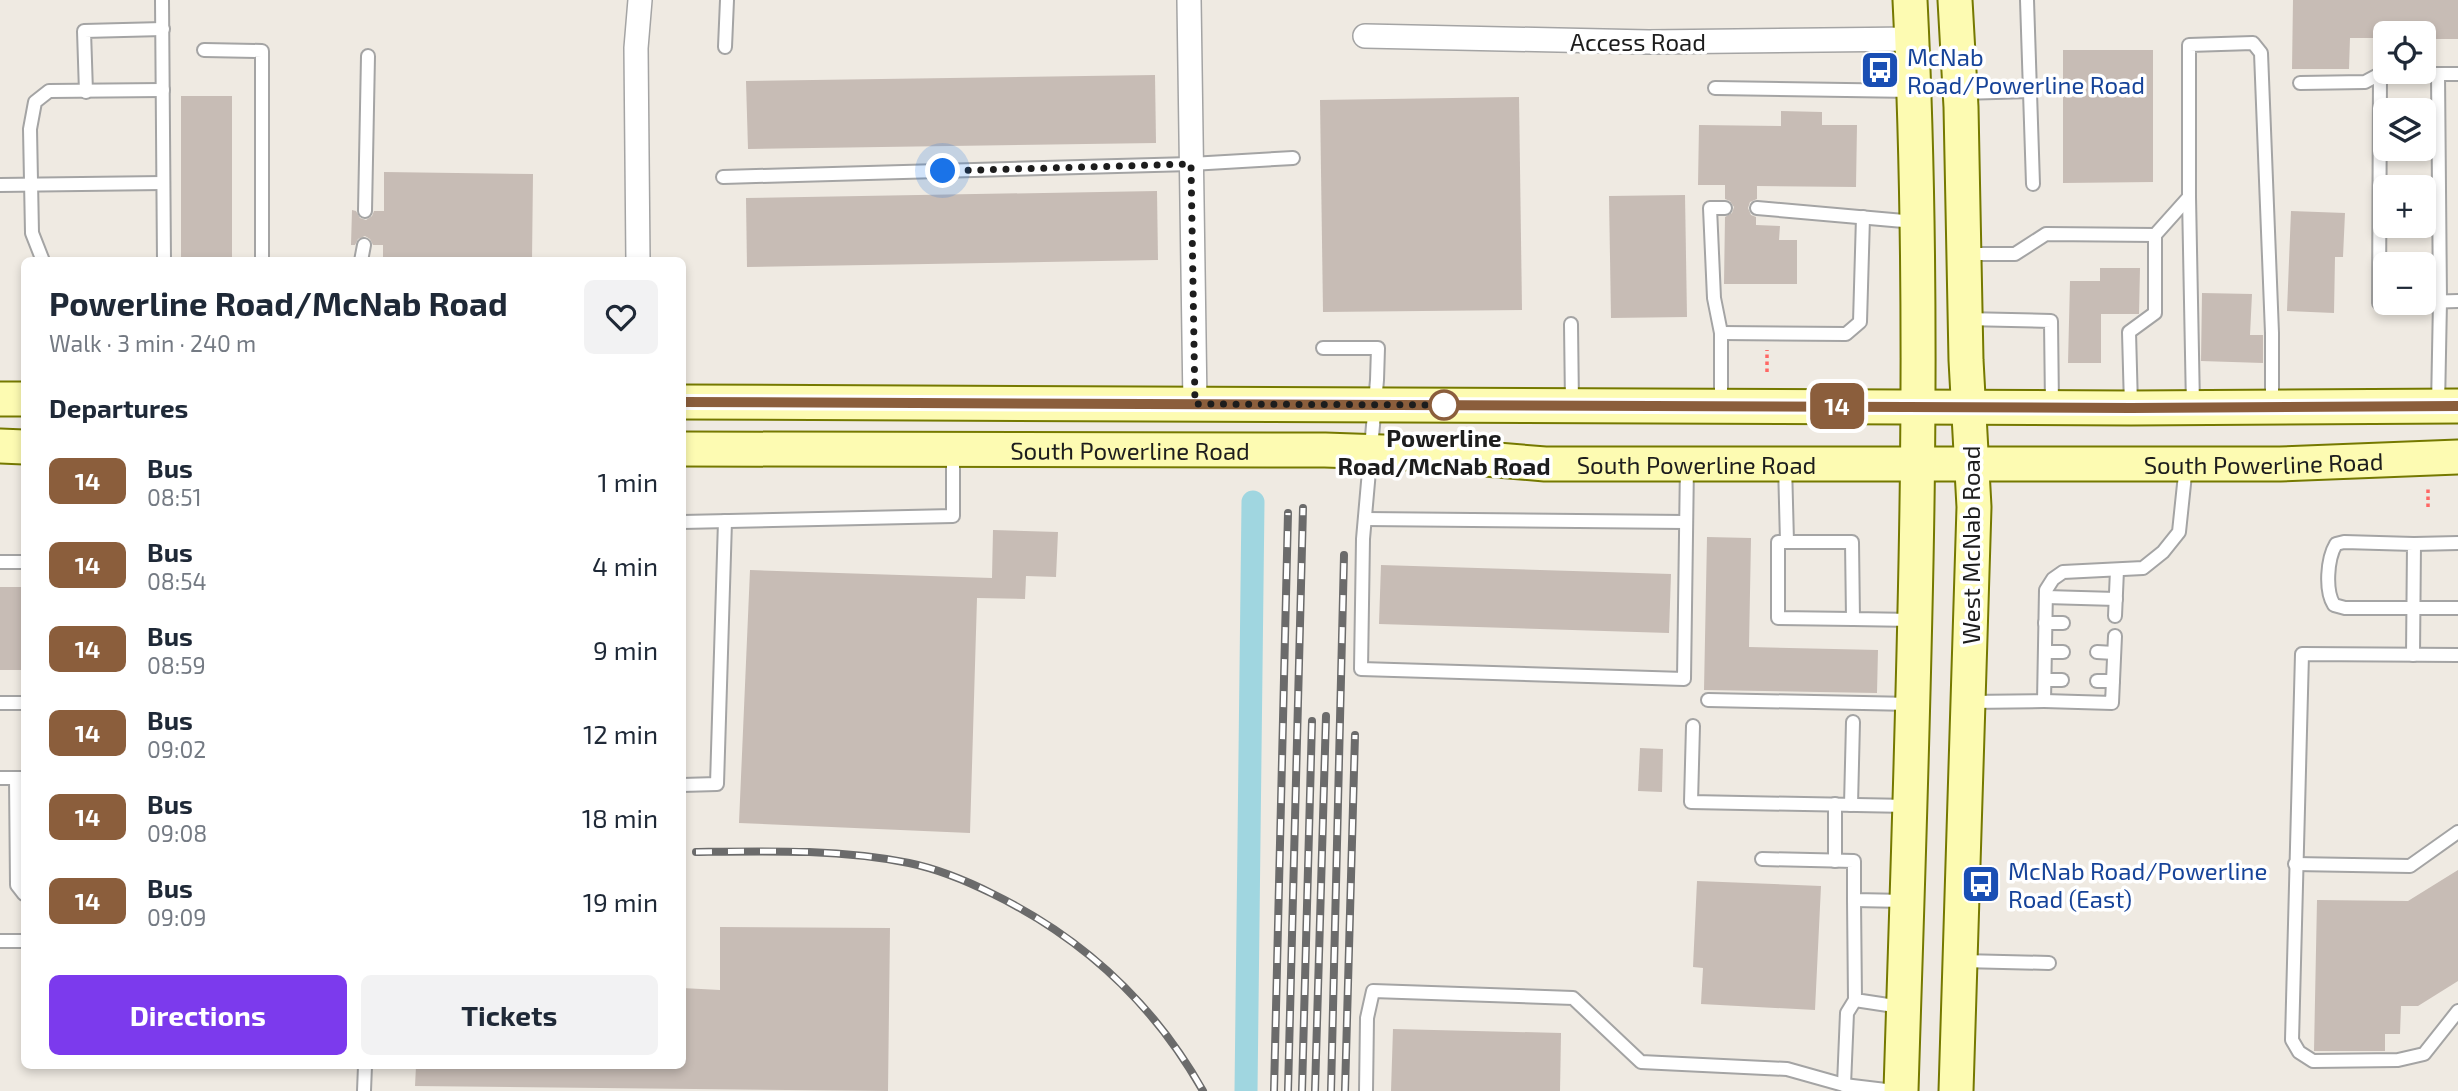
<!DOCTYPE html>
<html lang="en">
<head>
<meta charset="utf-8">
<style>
	body { margin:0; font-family:"Exo 2",sans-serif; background:#f2f2f3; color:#1f2937; height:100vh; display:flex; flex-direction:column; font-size:26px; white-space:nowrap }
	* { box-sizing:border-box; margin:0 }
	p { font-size:23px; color:#747a83 }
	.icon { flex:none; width:38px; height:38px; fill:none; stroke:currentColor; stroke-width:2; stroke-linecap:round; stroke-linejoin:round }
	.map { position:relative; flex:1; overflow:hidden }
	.details { position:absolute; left:21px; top:257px; width:665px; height:812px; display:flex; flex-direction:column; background:#fff; border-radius:10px; box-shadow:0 4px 10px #0003 }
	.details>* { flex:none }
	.badge { padding:0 14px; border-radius:10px; font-size:24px; line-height:46px }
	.fabs { position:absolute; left:2373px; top:21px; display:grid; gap:14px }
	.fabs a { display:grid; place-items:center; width:63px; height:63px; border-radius:10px; background:#fff; box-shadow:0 4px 10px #0003; font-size:35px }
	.you { position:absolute; width:35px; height:35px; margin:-18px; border:5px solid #fff; border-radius:50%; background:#1a73e8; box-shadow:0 0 0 10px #1a73e833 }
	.map>.badge { position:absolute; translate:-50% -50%; box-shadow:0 0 0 4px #fff }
	h2 { padding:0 28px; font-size:26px; line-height:63px }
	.round { display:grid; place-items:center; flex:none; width:74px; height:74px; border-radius:10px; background:#f2f2f3 }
	.summary { display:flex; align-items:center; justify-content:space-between; height:119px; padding:0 28px }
	h1 { font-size:33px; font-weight:700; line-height:52px }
	.cta { display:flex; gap:14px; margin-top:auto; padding:14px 28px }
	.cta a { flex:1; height:80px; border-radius:10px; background:#7c3aed; color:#fff; font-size:28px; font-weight:700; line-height:80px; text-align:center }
	.cta a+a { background:#f2f2f3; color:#1f2937 }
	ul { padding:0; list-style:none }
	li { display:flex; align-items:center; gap:21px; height:84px; padding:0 28px }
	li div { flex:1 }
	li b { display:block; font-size:26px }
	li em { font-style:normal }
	li .badge { min-width:77px; font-weight:700; text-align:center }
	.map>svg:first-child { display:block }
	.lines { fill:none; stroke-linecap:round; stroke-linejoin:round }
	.canal { stroke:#a0d6e0; stroke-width:23 }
	.building { fill:#c7bcb5 }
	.service-casing { stroke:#a4a4a4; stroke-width:16 }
	.minor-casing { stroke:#a4a4a4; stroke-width:26 }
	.secondary-casing { stroke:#757900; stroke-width:37 }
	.path { stroke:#ff6764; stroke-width:3.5; stroke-dasharray:3.5 3.5; stroke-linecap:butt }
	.service { stroke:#fff; stroke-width:12 }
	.minor { stroke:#fff; stroke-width:23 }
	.secondary { stroke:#fdfbb2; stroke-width:33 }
	.rail-casing { stroke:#6b6b6b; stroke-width:8 }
	.rail { stroke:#fff; stroke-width:5; stroke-dasharray:16; stroke-linecap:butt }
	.line-casing { stroke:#fff; stroke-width:16 }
	.line { stroke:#8b5e3c; stroke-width:10 }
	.walk { stroke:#1d1d1d; stroke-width:7; stroke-dasharray:0 12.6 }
	.stop-dot { fill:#fff; stroke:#8b5e3c; stroke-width:3.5 }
	.labels { text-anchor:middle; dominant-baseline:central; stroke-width:7; stroke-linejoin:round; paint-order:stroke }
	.street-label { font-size:24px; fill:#1d1d1d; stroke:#fff }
	.transit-label { font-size:24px; fill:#164399; stroke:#fff; text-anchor:start }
	.stop-label { font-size:24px; font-weight:bold; fill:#1d1d1d; stroke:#fff }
</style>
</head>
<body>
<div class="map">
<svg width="2458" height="1091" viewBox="0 0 2458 1091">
	<rect width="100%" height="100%" fill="#efeae2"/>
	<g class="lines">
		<path class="canal" d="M1246,1091L1253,502"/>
	</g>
	<g class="building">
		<path d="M2293,0H2458V39H2424V33H2385V38H2350L2349,69H2292Z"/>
		<path d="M2063,50H2153V182L2063,183Z"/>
		<path d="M1155,75L1156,143L748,149L746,81Z"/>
		<rect x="181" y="96" width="51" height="165"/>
		<path d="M1519,97L1522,310L1323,312L1320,100Z"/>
		<path d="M1781,111L1822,112V125H1857L1856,187L1757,186V199L1750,202L1748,208L1751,215L1756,217V225L1780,226L1779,240H1797V284H1724L1725,217L1732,213L1734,207L1730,201L1725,199V185H1698L1699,125L1781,126Z"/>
		<path d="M384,172L533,174L532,261L383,260V245H373L370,239L365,236L358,239L355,245H351L352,210L356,211L360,218L366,220L372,216L374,211H384Z"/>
		<path d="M1157,191L1158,260L747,267L746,198Z"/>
		<path d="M1685,195L1687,317L1611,318L1609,196Z"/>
		<path d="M2291,211L2345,213L2343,257H2335L2334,313L2287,311Z"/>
		<path d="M2100,268H2140L2139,314H2101V363H2068L2070,281H2100Z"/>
		<path d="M2202,293L2252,294L2250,335H2263V363L2201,361Z"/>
		<path d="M993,530L1058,532L1056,577L1026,576L1025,599L977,598L970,833L739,823L750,570L992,578Z"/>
		<path d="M1707,537L1751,538L1749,647L1878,650L1877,693L1704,690Z"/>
		<path d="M1381,565L1671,574L1669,633L1379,624Z"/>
		<rect x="0" y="587" width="24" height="83"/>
		<path d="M1640,748L1663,749L1662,792L1638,791Z"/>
		<path d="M2458,870V981L2418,1006H2401L2400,1034H2385V1051H2314L2317,900L2408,901Z"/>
		<path d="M1697,881L1821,886L1815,1010L1701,1004L1703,968L1693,967Z"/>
		<path d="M720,927L890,928L888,1091L415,1086L416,1066H682V988L720,990Z"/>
		<path d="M1393,1029L1561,1033L1560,1091H1391Z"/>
	</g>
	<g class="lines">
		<g class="service-casing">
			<g id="service">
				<path d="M162,0L164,261"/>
				<path d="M2027,0L2033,184"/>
				<path d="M725,47L727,0"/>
				<path d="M204,50L262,51V261"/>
				<path d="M2380,74L2379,303L2385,302"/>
				<path d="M2300,83L2365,82L2380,74H2458"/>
				<path d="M1715,88L1914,91"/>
				<path d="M86,92L84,31L163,29"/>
				<path d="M1961,93L2031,91"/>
				<path d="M723,177L1191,164L1293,158"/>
				<path d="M0,185L163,183"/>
				<path d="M1757,208L1915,222"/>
				<path d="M365,211L368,56"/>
				<path d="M1965,254H2015L2046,234L2155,235"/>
				<path d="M43,261L32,233L30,129L35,102L49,91L163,90"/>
				<path d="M361,261L364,245"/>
				<path d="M2424,302L2458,301"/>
				<path d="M1965,319L2051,321L2052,406"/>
				<path d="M1571,324L1572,404"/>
				<path d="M1721,333L1846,334L1860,322L1863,217"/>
				<path d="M1323,348H1378L1377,380L1363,539L1361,669L1684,679L1687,464"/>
				<path d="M1721,405V333L1714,298L1710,208H1725"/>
				<path d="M2131,406L2129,332L2155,313V235L2189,197"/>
				<path d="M2193,406L2189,197V45L2253,43L2261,53L2272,333V405"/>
				<path d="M2438,406L2440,301L2438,74"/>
				<path d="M1785,464L1787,542H1852L1853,619L1914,620"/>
				<path d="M1365,519L1686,522"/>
				<path d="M682,522L953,516V450"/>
				<path d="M1787,542H1778V618L1853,619"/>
				<path d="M2414,544L2458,543"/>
				<path d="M0,562H24"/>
				<path d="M2046,597L2116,599"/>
				<path d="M2115,616L2117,570"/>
				<path d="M2045,623H2063"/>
				<path d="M2045,652H2063"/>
				<path d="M2097,652L2114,653"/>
				<path d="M2413,655L2414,544L2344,542L2336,544C2327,559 2325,591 2334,605L2345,608H2458"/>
				<path d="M2458,655L2302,654L2292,1040L2299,1052L2313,1061L2398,1060L2424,1054L2458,1011"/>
				<path d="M2045,680H2062"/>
				<path d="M2097,681H2113"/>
				<path d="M1708,700L1912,704"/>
				<path d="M2044,701L2112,703L2115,636"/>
				<path d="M1968,702L2044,701L2046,590L2053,579L2063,572L2143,568L2163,552L2179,532L2186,465"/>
				<path d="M0,703H24"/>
				<path d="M1693,726L1691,802L1909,806"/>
				<path d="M0,778H24"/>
				<path d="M16,778L17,885L24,894"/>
				<path d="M682,785L717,784L725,521"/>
				<path d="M1851,805L1853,722"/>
				<path d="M1762,859L1854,861V900L1906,901"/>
				<path d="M1835,861V804"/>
				<path d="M2295,864L2410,866L2458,832"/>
				<path d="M1854,900L1855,1000L1901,1007"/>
				<path d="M0,941H24"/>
				<path d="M1962,961L2049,963"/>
				<path d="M1844,1085L1847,1013L1855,1000"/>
				<path d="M364,1091L365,1066"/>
				<path d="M1366,1091L1367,1018L1373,991L1573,998L1641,1062L1787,1069L1844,1085L1894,1091"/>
			</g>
		</g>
		<g class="minor-casing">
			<g id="minor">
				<path d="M1189,0L1195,404"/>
				<path d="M1365,36L1649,42L1912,39"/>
				<path d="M638,261L636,48L640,0"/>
			</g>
		</g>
		<g class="secondary-casing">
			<g id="secondary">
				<path d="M1955,0L1961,107L1966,360L1974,507L1956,1091"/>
				<path d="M0,399H24"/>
				<path d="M682,402L2131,408L2458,406"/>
				<path d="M0,446L24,447"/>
				<path id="s1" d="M682,449L1325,450L1412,453L1545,464H2280L2458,457"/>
				<path d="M1901,1091C1912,728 1928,363 1910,0"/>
			</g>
		</g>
		<g class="path">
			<path d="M1767,372V350"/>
			<path d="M2428,507V486"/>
		</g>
		<use href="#service" class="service"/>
		<use href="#minor" class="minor"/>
		<use href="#secondary" class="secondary"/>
		<g class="rail-casing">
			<g id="rail">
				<path d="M696,852C767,851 839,849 909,863C938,869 967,881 993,894C1083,938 1154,1004 1203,1091"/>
				<path d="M1274,1091L1288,513"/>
				<path d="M1288,1091L1303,508"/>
				<path d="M1302,1091L1312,721"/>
				<path d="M1315,1091L1326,716"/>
				<path d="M1331,1091L1344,555"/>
				<path d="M1345,1091L1355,735"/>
			</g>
		</g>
		<use href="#rail" class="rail"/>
	</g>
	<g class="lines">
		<g class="line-casing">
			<path id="line" d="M682,402L2131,408L2458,406"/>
		</g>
		<use href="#line" class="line"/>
		<path class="walk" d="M943,171L1191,164L1195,404L1455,405H1444"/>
	</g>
	<defs>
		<g id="bus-square" transform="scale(2.0125)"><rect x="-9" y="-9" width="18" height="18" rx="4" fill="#1a4fb4" stroke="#fff"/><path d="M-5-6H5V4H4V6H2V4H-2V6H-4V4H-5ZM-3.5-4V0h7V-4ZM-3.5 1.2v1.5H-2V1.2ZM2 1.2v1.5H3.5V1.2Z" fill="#fff"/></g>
	</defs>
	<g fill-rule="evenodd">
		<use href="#bus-square" x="1880" y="70"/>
		<use href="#bus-square" x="1981" y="884"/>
	</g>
	<circle class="stop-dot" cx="1444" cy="405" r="14"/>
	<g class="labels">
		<g class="street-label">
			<text x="1638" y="41">Access Road</text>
			<text stroke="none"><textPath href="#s1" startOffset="448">South Powerline Road</textPath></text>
			<text stroke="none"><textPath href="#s1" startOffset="1582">South Powerline Road</textPath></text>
			<text stroke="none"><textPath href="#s1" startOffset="1015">South Powerline Road</textPath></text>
			<text transform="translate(1970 545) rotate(-90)">West McNab Road</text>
		</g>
		<g class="transit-label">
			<text x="1907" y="56">McNab<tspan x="1907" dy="28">Road/Powerline Road</tspan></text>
			<text x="2008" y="870">McNab Road/Powerline<tspan x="2008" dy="28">Road (East)</tspan></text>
		</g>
		<g class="stop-label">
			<text x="1444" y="437">Powerline<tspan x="1444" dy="28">Road/McNab Road</tspan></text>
		</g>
	</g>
</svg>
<div class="fabs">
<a><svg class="icon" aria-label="locate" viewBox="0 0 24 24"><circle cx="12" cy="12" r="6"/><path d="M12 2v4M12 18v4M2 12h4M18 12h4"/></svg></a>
<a><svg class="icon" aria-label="layers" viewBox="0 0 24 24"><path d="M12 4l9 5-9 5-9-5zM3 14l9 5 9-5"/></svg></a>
<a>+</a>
<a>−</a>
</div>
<div class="you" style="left:943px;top:171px"></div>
<b class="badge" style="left:1837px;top:406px;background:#8b5e3c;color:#fff">14</b>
<section class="details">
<div class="summary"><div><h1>Powerline Road/McNab Road</h1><p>Walk · 3 min · 240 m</p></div><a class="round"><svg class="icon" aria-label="heart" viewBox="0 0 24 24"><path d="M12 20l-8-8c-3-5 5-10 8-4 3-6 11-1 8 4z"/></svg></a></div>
<h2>Departures</h2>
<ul>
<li><span class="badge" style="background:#8b5e3c;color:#fff">14</span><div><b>Bus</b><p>08:51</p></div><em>1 min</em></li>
<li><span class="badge" style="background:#8b5e3c;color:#fff">14</span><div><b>Bus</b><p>08:54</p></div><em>4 min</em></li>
<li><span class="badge" style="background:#8b5e3c;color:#fff">14</span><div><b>Bus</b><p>08:59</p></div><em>9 min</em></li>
<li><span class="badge" style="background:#8b5e3c;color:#fff">14</span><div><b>Bus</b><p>09:02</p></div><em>12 min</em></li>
<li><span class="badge" style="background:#8b5e3c;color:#fff">14</span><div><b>Bus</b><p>09:08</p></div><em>18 min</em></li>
<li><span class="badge" style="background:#8b5e3c;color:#fff">14</span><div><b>Bus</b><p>09:09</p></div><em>19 min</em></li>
</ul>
<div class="cta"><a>Directions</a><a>Tickets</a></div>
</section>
</div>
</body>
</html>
